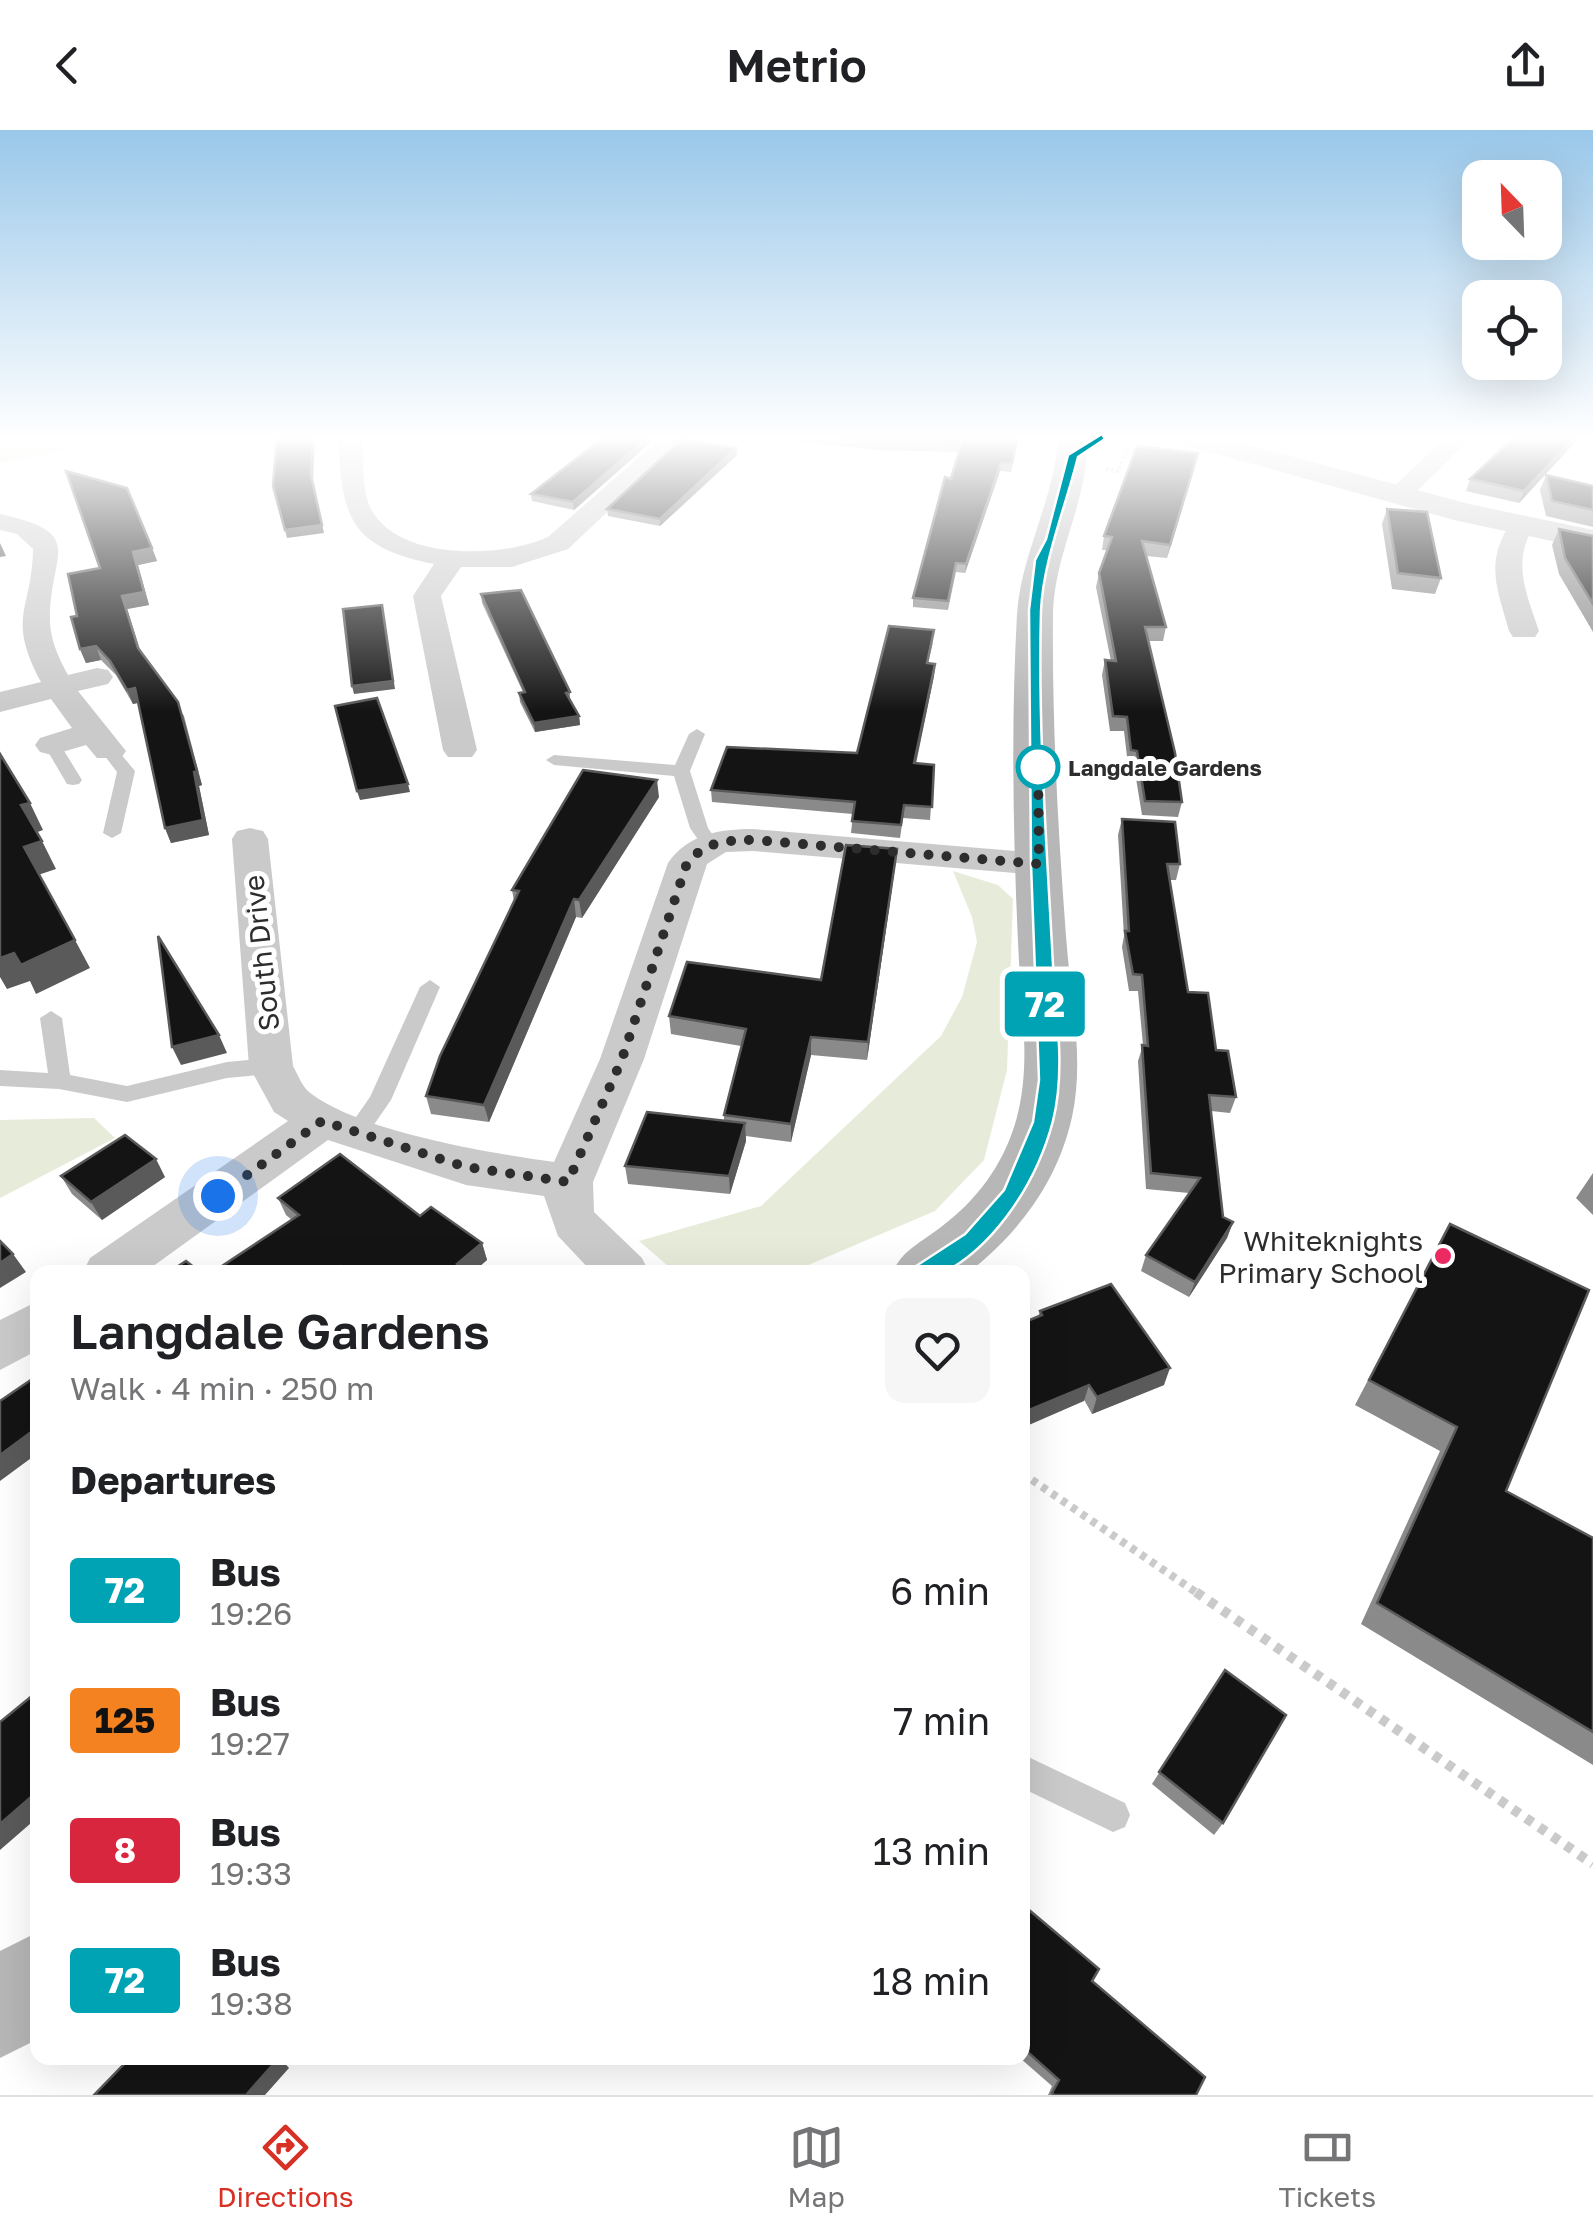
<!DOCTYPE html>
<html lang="en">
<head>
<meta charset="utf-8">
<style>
	body { margin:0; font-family:"Golos Text",sans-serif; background:#f6f6f6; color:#202124; height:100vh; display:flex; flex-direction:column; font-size:38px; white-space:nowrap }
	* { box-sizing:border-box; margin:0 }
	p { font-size:32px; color:#757577 }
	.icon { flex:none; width:55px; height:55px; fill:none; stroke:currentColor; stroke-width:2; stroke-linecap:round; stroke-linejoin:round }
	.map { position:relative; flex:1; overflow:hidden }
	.details { position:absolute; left:30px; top:1135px; width:1000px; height:800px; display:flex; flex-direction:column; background:#fff; border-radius:20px; box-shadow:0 10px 40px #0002 }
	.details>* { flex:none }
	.badge { padding:0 20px; border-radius:8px; font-size:35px; line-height:65px }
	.needle { width:65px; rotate:337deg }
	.tools { position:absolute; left:1462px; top:30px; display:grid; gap:20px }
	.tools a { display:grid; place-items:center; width:100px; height:100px; border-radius:20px; background:#fff; box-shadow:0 10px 40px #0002; font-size:50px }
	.you { position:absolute; width:50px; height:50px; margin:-25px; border:8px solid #fff; border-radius:50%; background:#1a73e8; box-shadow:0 0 0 15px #1a73e833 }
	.map>.badge { position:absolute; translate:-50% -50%; box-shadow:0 0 0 5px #fff }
	h2 { padding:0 40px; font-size:38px; line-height:90px }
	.round { display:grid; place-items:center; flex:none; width:105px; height:105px; border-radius:20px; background:#f6f6f6 }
	.head { display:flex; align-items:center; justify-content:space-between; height:170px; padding:0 40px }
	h1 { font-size:48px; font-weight:600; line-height:75px }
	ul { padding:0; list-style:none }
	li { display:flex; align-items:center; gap:30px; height:130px; padding:0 40px }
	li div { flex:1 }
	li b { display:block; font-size:38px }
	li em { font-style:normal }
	li .badge { min-width:110px; font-weight:700; text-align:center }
	header { display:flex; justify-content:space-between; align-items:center; height:130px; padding:0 40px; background:#fff; font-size:45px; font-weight:600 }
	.tabs { display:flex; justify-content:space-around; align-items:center; height:140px; border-top:2px solid #e0e0e0; background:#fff; font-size:28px; color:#757577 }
	.tabs a { display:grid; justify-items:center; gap:5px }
	.tabs .current { color:#d93025 }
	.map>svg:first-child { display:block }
	.green { fill:#e7ecda }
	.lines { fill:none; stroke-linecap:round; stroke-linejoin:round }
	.path-far2 { stroke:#cacaca; stroke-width:4; stroke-dasharray:2.5 2.5; stroke-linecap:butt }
	.path-far1 { stroke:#cacaca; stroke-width:8; stroke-dasharray:6 6; stroke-linecap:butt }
	.path { stroke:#cacaca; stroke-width:10; stroke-dasharray:8 8; stroke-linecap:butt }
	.service { fill:#cacaca; fill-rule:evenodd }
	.minor { fill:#cacaca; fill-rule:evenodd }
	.tertiary { fill:#cacaca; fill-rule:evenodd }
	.secondary { fill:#b7b7b7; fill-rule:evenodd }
	.wall { fill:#8a8a8a }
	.shaded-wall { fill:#5a5a5a }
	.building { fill:#141414; stroke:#5a5a5a; stroke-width:2.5 }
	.line { fill:#00a3b4; stroke:#fff; stroke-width:2.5 }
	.walk { stroke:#2d2d2d; stroke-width:10; stroke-dasharray:0 18 }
	.stop-dot { fill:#fff; stroke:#00a3b4; stroke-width:5 }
	.poi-dot { fill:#ea2a61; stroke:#fff; stroke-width:4 }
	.labels { text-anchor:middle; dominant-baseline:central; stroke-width:10; stroke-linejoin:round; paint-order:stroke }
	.far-stop-label { font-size:22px; font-weight:bold; fill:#2d2d2d; stroke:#fff; text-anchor:start }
	.street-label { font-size:28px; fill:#2d2d2d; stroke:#fff }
	.poi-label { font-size:28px; fill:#2d2d2d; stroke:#fff; text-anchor:end }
</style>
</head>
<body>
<header><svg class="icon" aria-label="back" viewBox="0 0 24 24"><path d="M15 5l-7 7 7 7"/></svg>Metrio<svg class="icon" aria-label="share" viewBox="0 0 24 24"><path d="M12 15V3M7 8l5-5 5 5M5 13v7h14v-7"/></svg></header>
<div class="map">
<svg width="1593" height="1965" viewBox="0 0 1593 1965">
	<rect width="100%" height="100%" fill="#fff"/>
	<g class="green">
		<path d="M0,307H127L129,308L0,333Z"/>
		<path d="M953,741L998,755L1013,769L1007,940L984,1030L935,1081L792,1142H675L639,1111L761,1076L941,906L962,867L977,812L972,787Z"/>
		<path d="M94,988L115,1008L0,1068V990Z"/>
	</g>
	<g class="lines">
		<path class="path-far2" d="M1106,339L1118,341L1126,321L1140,320"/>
		<path class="path-far1" d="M1022,1343L1200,1465"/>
		<path class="path" d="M1196,1462L1593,1734"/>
		<g class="service">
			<path d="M697,599L705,604L690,641L708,698L719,714L710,719L704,718L690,698L674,646L554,635L546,630L554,625L675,635L689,604Z"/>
			<path d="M52,610L58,611L82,650L79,654L73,655L67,654L44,615Z"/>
			<path d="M109,616L115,617L135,641L121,703L112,708L103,703L117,642L101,621Z"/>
			<path d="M430,850L440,857L391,970L366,1006H350L347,1000L370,967L420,857Z"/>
			<path d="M51,881L62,888L70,945L127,956L227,932L271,928L282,936L271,944L227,948L127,972L59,959L0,956V940L48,943L40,888Z"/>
			<path d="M1022,1624L1125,1673L1130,1685L1125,1697L1113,1702L1022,1658Z"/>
		</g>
		<g class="minor">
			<path d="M338,307H362C364,329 361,356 370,377C396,432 503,428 548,407L662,307H687L568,419L512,437H461L441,466L477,620L472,627H448L443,620L413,466L434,434C348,417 342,386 338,307Z"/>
			<path d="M1447,307H1472L1407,371H1389L1385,366L1389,361Z"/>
			<path d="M0,384C87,403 51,422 50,486C49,507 58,527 68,545L97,538L108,540L113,547L108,554L78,561L126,621L121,628H97L86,615L52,625L40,622L35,615L40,608L72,598L51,569L0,582V562L41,552C6,486 32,481 33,419L17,404L0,400Z"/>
			<path d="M1521,389L1534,397C1511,431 1527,465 1539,501L1535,507H1513L1509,501C1497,457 1484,432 1512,391Z"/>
			<path d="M250,698L263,701L268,709L293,936C298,945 302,956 309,962C360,1002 490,1023 554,1032L600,929L668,733C688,704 720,699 753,699L1039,723L1052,726L1058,734L1052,742L1039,745L753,721L726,722L707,734L644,929L593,1052L594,1082L642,1128L649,1142H592L558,1106L544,1066L466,1055L328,1010L145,1142H83L90,1128L288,991L274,982L249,936L232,709L237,701Z"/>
			<path d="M38,1171V1220L0,1240V1190Z"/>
		</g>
		<path class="tertiary" d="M1174,307H1219L1469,374L1593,400V420L1454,390L1178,313Z"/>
		<g class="secondary">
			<path d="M1058,307H1086L1087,324C1083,380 1053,430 1053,487C1052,593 1058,700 1066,806C1070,866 1085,927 1072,987C1058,1051 1019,1103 969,1142H893C902,1120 922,1112 941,1097C977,1070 1002,1036 1015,994C1033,935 1020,872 1018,812C1013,703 1011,593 1017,484C1021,423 1055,369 1058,307Z"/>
			<path d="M38,1802V1909L0,1928V1821Z"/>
		</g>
	</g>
	<g class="wall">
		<path d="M604,307H650L651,312L574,380L532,371L531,364Z"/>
		<path d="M759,307H1019L1011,342L1000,341L965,443L956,442L948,480L913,477V468L958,322L879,320Z"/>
		<path d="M1515,307H1580L1519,373L1466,361L1470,349Z"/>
		<path d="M737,325L660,396L608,386L607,379Z"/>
		<path d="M1195,336L1167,428L1146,426L1166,497L1163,511H1148L1182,672L1178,687L1142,685L1134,636L1128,635L1124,601H1110L1102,545L1105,530L1111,531L1096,457L1099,443L1107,420H1102L1104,406Z"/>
		<path d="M1546,345L1593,356V397L1546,386L1540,360Z"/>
		<path d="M1387,379L1441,448L1435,464L1392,459L1382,394Z"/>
		<path d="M1559,399L1593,406V502L1559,444L1552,415Z"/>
		<path d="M152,418L157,431L138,435L149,475L127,479L140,520L184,586L202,655L199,656L209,705L171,713L165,698L138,573L133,574L116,545L101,530L86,533L80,519L77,486L100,438Z"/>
		<path d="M481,464L570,562V571L579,586L580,595L535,602L520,572L519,563L523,562L482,473Z"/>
		<path d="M933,512L928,533L935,534L934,546L916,634L934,635L930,690L903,688L900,708L851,703L853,684L712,672L711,660L857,623Z"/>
		<path d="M659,667L582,788L576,787L489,992L431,984L426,966L514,771L512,760Z"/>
		<path d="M1122,689L1180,734L1176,750H1169L1188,862L1216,920L1236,967L1230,983L1211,981L1223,1087L1233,1092L1227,1108L1189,1167L1141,1141L1146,1125L1189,1063L1146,1059L1138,931L1143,915L1138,861H1129L1122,817L1124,806L1118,705Z"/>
		<path d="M897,719L895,737L867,930L811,925L791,1012L746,1006V1011L730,1064L628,1054L625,1036L724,991V985L741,916L671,904L669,886L821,850Z"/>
		<path d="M1593,1043V1085L1576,1068Z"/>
		<path d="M61,1046L165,1047L102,1090L72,1064Z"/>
		<path d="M278,1068L420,1086L482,1113L487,1130L473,1142H226L222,1136L292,1090L286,1085Z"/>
		<path d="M1450,1094L1506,1361L1593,1408V1635L1361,1494L1440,1321L1355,1275Z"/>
		<path d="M1040,1181L1164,1255L1092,1284L1038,1187Z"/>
		<path d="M1225,1540L1223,1693L1214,1705L1152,1654Z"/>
		<path d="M1022,1774L1092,1851L1196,1965H1048L1052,1956L1020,1928H1022Z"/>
	</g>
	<g class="shaded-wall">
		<path d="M313,307H315L313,352L324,403L287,408L285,400Z"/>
		<path d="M648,307H650L651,312L574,380L573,372Z"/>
		<path d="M1574,307H1580L1519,373L1524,361Z"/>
		<path d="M736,318L737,325L660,396V389Z"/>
		<path d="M1198,323L1195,336L1167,428L1170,415Z"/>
		<path d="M1001,333L1000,341L965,443L966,434Z"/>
		<path d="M0,413L6,426L0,427Z"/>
		<path d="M152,418L157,431L138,435L149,475L127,479L144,532L122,466L133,422Z"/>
		<path d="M382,475L395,559L354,564L352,556Z"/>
		<path d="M96,516L101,530L86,533L80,519Z"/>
		<path d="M935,534L934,546L913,646L914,633Z"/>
		<path d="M135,558L141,572L133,574L127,560Z"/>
		<path d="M178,572L202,655L199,656L209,705L171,713L165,698L194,642Z"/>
		<path d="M579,586L580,595L535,602L534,593Z"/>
		<path d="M657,650L659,667L582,788L579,770Z"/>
		<path d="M408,654L410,662L360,670L357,661Z"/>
		<path d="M30,673L43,700L35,703L21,675Z"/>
		<path d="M42,711L56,739L38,745L24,717Z"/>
		<path d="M897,719L895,737L867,930L868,912Z"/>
		<path d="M574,769L576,787L489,992L484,975Z"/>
		<path d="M75,810L90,838L36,864L30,851L7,859L0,847V828L14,823Z"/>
		<path d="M219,905L227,923L181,935L172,917Z"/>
		<path d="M811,907V925L791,1012V994Z"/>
		<path d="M745,993L746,1011L730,1064L729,1046Z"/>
		<path d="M156,1029L165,1047L102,1090L91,1072Z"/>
		<path d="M1233,1092L1227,1108L1189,1167L1195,1152Z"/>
		<path d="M482,1113L487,1130L473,1142H459L457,1134Z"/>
		<path d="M13,1124L26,1142L0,1158V1133Z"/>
		<path d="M341,1136L344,1142H332Z"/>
		<path d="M1170,1238L1164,1255L1092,1284L1097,1267Z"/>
		<path d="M1089,1255L1084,1271L1022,1298V1283Z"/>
		<path d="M38,1297V1323L0,1351V1325Z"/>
		<path d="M38,1661V1687L0,1720V1694Z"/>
		<path d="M273,1928H282L281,1929L289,1938L265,1965H246Z"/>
	</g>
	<g class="building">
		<path d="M277,307H313L311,345L322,395L285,400L273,356Z"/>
		<path d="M604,307H648L573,372L531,364Z"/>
		<path d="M833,307H1018L1012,333H1001L966,434L956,433L948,471L913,468L945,347L951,349L961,314L879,312Z"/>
		<path d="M1515,307H1574L1524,361L1470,349Z"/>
		<path d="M682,309L736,318L660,389L607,379Z"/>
		<path d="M1137,316L1198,323L1170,415L1142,411L1166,497H1145L1175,623L1182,672L1145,671L1137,621L1131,620L1127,587L1113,586L1105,530L1116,531L1099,443L1112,407L1104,406Z"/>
		<path d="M66,341L127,358L152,418L133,422L144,462L122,466L138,518L178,572L197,641L194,642L203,690L165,698L135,558L127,560L110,531L96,516L80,519L71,487L77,486L68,444L100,438Z"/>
		<path d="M1546,345L1593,356V380L1552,371Z"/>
		<path d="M1387,379L1427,382L1441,448L1398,443Z"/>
		<path d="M1559,399L1593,406V474L1565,428Z"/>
		<path d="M521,460L570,562L566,563L579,586L534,593L519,563L525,562L481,464Z"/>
		<path d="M382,475L393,551L352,556L343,479Z"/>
		<path d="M889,496L934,500L927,533L935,534L914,633L934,635L932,677L904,675L901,695L852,691L855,672L711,660L727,617L857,623Z"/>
		<path d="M377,568L408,654L357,661L335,576Z"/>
		<path d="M0,624L30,673L21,675L42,711L24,717L75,810L21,835L14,823L0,828Z"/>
		<path d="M583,640L657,650L579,770L574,769L484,975L426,966L440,926L519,761L512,760Z"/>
		<path d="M1122,689L1175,692L1180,734H1167L1188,862L1208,863L1216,920L1228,921L1236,967L1209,965L1223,1087L1233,1092L1195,1152L1146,1125L1200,1048L1151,1043L1142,915L1148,916L1142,845L1133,844L1125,801H1129Z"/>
		<path d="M846,715L897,719L868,912L811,907L791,994L724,985L746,899L669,886L687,832L821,850Z"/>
		<path d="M158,806L219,905L172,917Z"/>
		<path d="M647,982L745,993L729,1046L625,1036Z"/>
		<path d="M125,1005L156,1029L91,1072L61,1046Z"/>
		<path d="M340,1024L420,1086L431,1077L482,1113L457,1134L467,1142H350L341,1136L332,1142H228L222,1136L299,1085L278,1068Z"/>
		<path d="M1450,1094L1589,1160L1506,1361L1593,1408V1602L1377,1473L1457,1297L1369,1250Z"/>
		<path d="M0,1111L13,1124L0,1133Z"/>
		<path d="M186,1131L200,1142H169Z"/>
		<path d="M1111,1154L1170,1238L1097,1267L1089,1255L1022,1283V1193L1042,1185L1040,1181Z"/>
		<path d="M38,1245V1297L0,1325V1271Z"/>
		<path d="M1225,1540L1286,1585L1223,1693L1159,1642Z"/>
		<path d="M38,1561V1661L0,1694V1592Z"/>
		<path d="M1022,1774L1099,1839L1092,1851L1205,1947L1196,1965H1054L1052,1963L1059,1950L1022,1917Z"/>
		<path d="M130,1928H273L276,1931L246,1965H94Z"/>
	</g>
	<linearGradient id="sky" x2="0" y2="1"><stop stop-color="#9ac8ea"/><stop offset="0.53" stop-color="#fff"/><stop offset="1" stop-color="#fff" stop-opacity="0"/></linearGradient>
	<rect width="1593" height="582" fill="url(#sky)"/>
	<path class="line" d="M1102,304L1105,309L1078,327C1066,376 1043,431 1041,481C1038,592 1046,706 1052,816C1054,872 1067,936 1053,991C1036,1055 989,1129 924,1151L913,1142L916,1136L965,1104L1004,1060L1033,992L1039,950L1031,734L1029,480L1035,430L1046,409L1068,325Z"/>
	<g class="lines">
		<path class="walk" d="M218,1066L322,991L466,1037L568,1052L622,929L687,733C705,712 726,710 754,710L1039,734L1038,626V637"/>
	</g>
	<circle class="stop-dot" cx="1038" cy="637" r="20"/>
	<circle class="poi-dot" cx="1443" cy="1126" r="10"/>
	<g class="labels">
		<g class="far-stop-label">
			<text x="1068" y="637">Langdale Gardens</text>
		</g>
		<g class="street-label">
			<text transform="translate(261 823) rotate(-96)">South Drive</text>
		</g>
		<g class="poi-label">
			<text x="1423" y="1110">Whiteknights<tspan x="1423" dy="32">Primary School</tspan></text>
		</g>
	</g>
</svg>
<div class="tools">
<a><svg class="needle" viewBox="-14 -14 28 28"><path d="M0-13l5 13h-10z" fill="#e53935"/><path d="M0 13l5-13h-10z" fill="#757577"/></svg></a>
<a><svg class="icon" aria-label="locate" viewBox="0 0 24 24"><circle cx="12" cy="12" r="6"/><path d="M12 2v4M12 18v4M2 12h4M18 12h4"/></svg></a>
</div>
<div class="you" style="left:218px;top:1066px"></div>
<b class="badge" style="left:1045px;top:874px;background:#00a3b4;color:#fff">72</b>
<section class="details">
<div class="head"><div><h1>Langdale Gardens</h1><p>Walk · 4 min · 250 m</p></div><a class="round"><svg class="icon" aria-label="heart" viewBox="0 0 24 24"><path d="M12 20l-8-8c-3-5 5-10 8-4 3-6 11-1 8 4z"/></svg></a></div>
<h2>Departures</h2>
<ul>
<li><span class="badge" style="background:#00a3b4;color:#fff">72</span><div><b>Bus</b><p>19:26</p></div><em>6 min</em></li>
<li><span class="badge" style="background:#f58220;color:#111">125</span><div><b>Bus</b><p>19:27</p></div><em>7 min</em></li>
<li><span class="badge" style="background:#d7263d;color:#fff">8</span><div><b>Bus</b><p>19:33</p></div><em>13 min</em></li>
<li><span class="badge" style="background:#00a3b4;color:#fff">72</span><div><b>Bus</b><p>19:38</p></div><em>18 min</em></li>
</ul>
</section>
</div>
<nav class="tabs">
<a class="current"><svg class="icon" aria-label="directions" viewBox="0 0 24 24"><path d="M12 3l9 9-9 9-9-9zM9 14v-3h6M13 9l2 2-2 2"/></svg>Directions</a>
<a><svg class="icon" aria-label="map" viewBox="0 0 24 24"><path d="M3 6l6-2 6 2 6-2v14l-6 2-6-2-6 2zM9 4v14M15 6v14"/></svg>Map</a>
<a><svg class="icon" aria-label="tickets" viewBox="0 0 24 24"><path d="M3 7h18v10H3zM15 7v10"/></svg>Tickets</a>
</nav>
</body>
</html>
